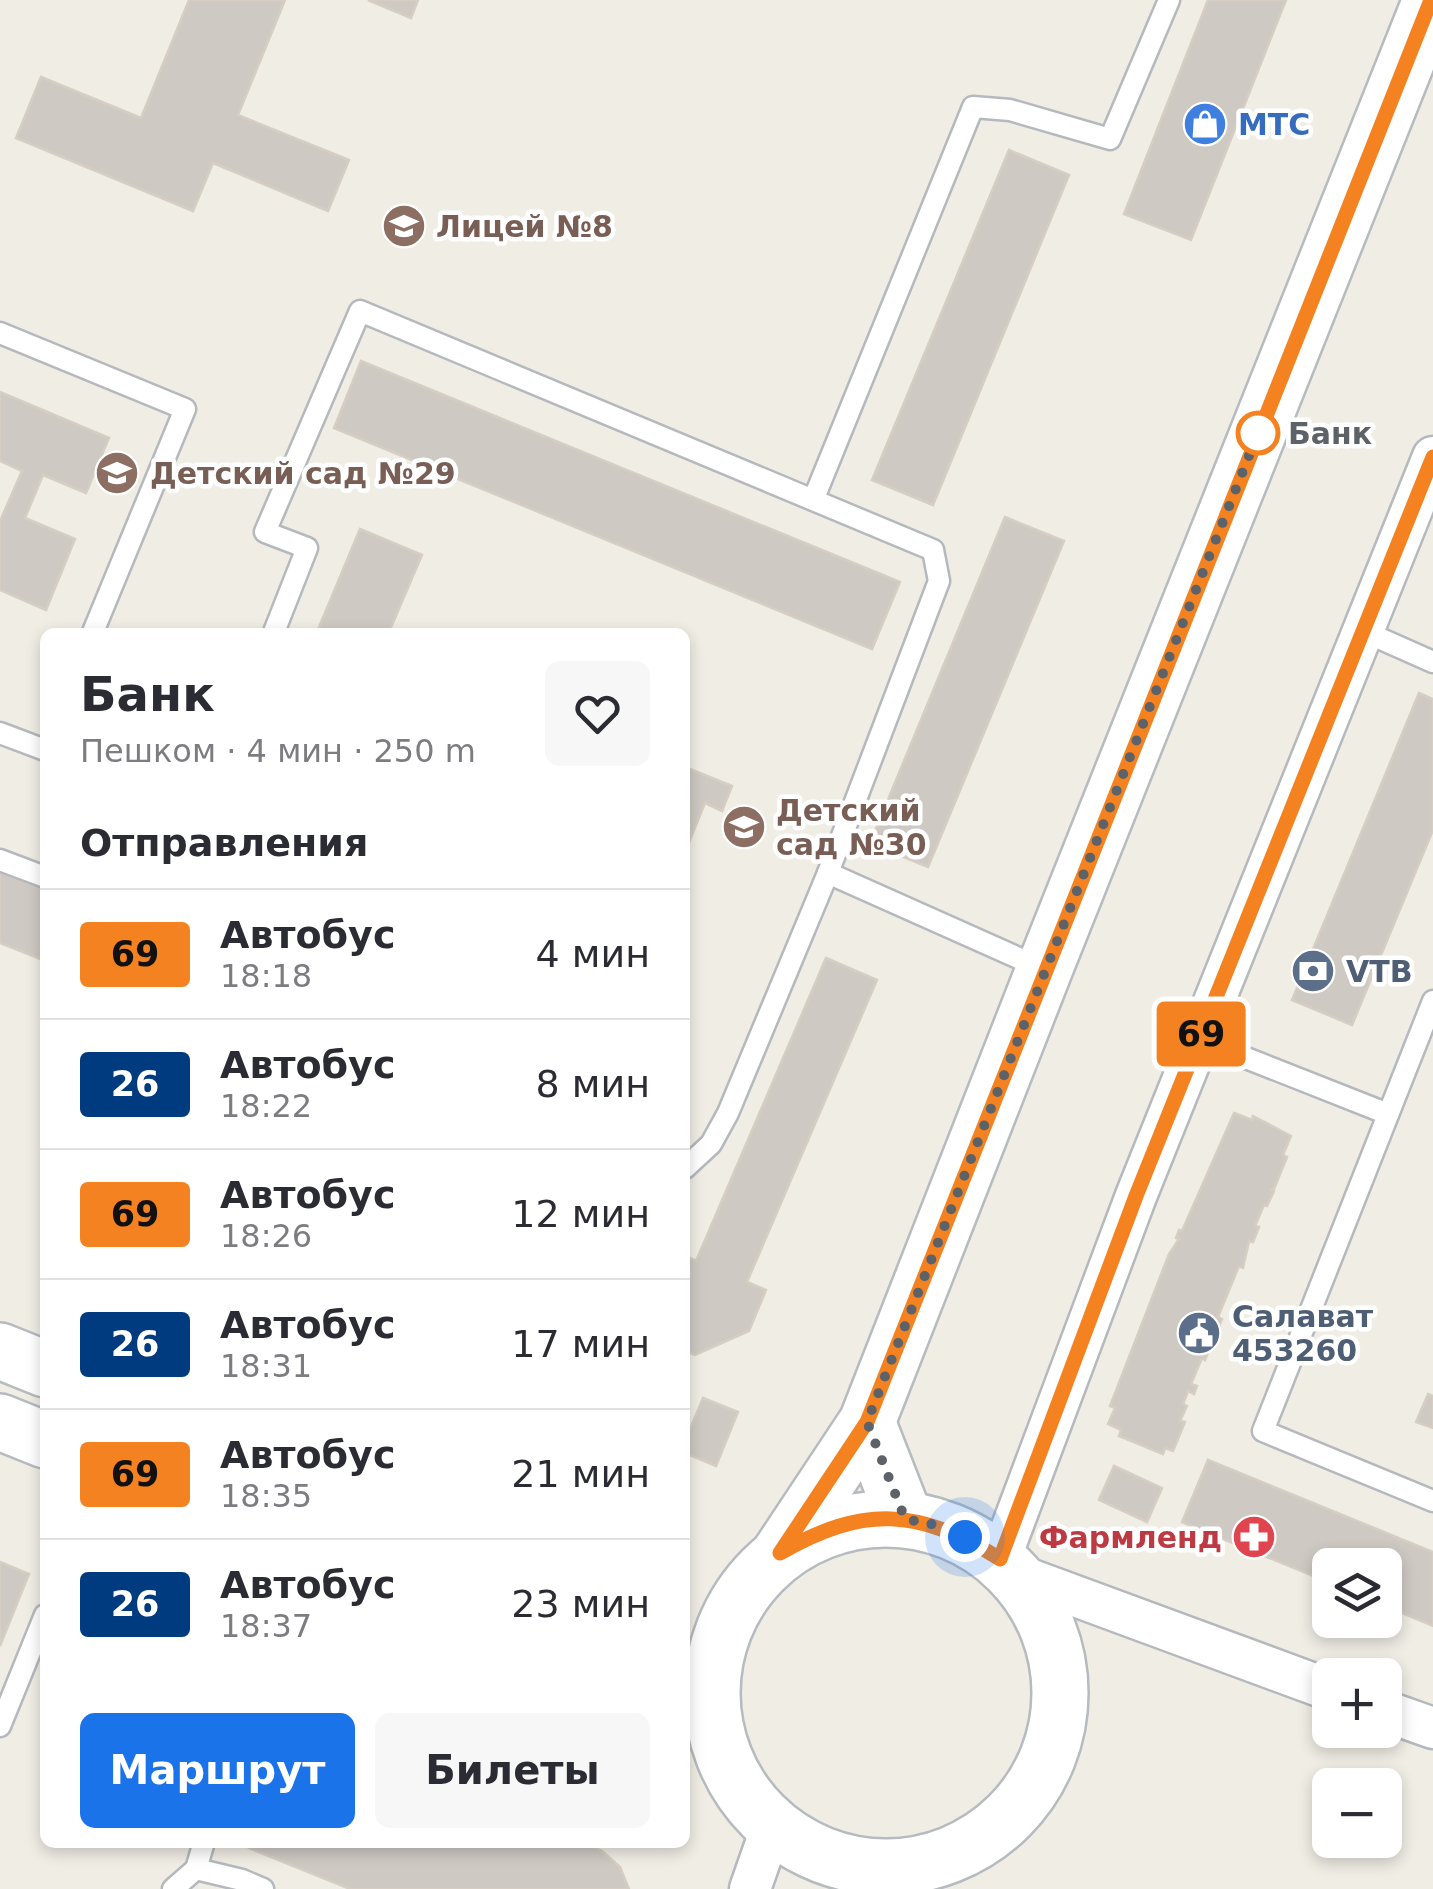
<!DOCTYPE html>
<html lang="ru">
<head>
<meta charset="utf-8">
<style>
	body { margin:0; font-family:"DejaVu Sans",sans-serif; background:#f7f7f7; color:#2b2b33; height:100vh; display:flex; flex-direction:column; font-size:38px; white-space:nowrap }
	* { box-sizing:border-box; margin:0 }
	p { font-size:32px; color:#7c7c81 }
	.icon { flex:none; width:55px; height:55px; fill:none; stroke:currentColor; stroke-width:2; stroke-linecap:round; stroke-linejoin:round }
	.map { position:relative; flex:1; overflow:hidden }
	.details { position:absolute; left:40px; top:628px; width:650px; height:1220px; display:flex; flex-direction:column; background:#fff; border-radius:15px; box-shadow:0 5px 15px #0003 }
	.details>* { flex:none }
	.badge { padding:0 20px; border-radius:8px; font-size:35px; line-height:65px }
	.tools { position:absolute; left:1312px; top:1548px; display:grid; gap:20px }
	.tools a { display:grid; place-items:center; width:90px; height:90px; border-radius:15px; background:#fff; box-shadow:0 5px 15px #0003; font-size:50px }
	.you { position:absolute; width:50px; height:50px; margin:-25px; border:8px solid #fff; border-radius:50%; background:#1a73e8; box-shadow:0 0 0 15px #1a73e833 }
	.map>.badge { position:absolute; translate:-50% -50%; box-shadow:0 0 0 5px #fff }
	h2 { padding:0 40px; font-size:38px; line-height:90px }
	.round { display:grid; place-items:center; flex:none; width:105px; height:105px; border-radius:15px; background:#f7f7f7 }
	.summary { display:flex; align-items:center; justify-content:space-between; height:170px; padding:0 40px }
	h1 { font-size:48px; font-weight:600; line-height:75px }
	.primary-button { display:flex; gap:20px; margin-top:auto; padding:20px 40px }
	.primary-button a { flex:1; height:115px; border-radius:15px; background:#1a73e8; color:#fff; font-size:40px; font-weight:600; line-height:115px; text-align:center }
	.primary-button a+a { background:#f7f7f7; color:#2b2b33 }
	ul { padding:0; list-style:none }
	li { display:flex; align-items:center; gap:30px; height:130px; padding:0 40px; border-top:2px solid #e1e1e2 }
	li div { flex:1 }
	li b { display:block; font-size:38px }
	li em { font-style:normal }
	li .badge { min-width:110px; font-weight:700; text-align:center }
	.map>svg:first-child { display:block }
	.building { fill:#cec9c3; stroke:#d6cec2; stroke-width:2.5 }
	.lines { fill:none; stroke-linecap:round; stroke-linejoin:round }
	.lane-casing { stroke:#b5b9bd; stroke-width:25 }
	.street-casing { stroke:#b5b9bd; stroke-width:45 }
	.secondary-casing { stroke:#b6bbc0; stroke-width:60 }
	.lane { stroke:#fff; stroke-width:20 }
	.street { stroke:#fff; stroke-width:40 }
	.secondary { stroke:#fff; stroke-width:55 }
	.line-casing { stroke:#fff; stroke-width:22 }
	.line { stroke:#f58220; stroke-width:15 }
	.walk { stroke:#5c6267; stroke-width:10; stroke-dasharray:0 18 }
	.stop-dot { fill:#fff; stroke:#f58220; stroke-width:5 }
	.labels { text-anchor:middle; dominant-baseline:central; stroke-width:9; stroke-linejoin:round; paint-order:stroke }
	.shop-label { font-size:30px; font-weight:bold; fill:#366cbe; stroke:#fff; text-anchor:start }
	.education-label { font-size:30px; font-weight:bold; fill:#785e54; stroke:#fff; text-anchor:start }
	.stop-label { font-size:30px; font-weight:bold; fill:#5c6267; stroke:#fff; text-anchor:start }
	.service-label { font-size:30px; font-weight:bold; fill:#4e5e75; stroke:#fff; text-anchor:start }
	.health-label { font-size:30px; font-weight:bold; fill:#be3a42; stroke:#fff; text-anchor:end }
</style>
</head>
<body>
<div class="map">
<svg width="1433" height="1889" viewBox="0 0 1433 1889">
	<rect width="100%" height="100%" fill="#f0ede5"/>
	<g class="building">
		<path d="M189,0H285L238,115L349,160L328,211L213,163L193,211L16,138L41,77L141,118Z"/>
		<path d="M368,0H418L411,18Z"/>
		<path d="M1208,0H1286L1191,240L1124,214Z"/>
		<path d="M1009,150L1069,175L933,505L872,480Z"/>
		<path d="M361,361L900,582L872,649L334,428Z"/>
		<path d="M0,392L109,438L86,493L43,475L25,518L75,539L46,610L0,590V521L22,471L0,461Z"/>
		<path d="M1005,517L1064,541L928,867L870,843Z"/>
		<path d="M360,529L422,555L389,632H317Z"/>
		<path d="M1419,693L1433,699V830L1352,1025L1292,1000Z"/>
		<path d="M685,767L732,786L722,811L705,803L685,852Z"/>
		<path d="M0,872L45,890V961L0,943Z"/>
		<path d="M826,958L877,980L747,1282L766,1290L749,1331L695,1355L685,1351V1256L696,1261Z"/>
		<path d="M1234,1113L1252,1120L1253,1116L1291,1136L1283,1155L1287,1157L1274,1189L1270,1190L1274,1191L1267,1206L1264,1205L1255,1226L1259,1227L1253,1242L1249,1241L1243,1268L1239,1266L1218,1317L1222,1319L1216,1333L1212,1332L1208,1343L1211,1345L1205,1360L1202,1358L1191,1384L1197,1386L1194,1394L1188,1391L1183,1404L1187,1406L1180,1421L1185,1422L1173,1451L1165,1448L1163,1454L1119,1436L1121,1430L1108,1424L1115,1408L1110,1406L1169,1254L1179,1239L1176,1238L1179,1230L1182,1231Z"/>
		<path d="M1428,1394L1433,1396V1428L1416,1422Z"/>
		<path d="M703,1398L738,1412L716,1466L685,1453V1441Z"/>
		<path d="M1208,1460L1433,1552V1626L1385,1606V1565H1330V1583L1182,1522Z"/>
		<path d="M1114,1466L1162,1488L1147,1522L1099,1500Z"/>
		<path d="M0,1562L29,1574L0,1646Z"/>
		<path d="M251,1842H582L602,1851L620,1867L629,1889H350L249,1848Z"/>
	</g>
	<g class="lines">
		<g class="lane-casing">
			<g id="lane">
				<path d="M0,333L185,409L93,632"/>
				<path d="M814,498L973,107L1010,110L1110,139L1169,0"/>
				<path d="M1363,631L1433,662"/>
				<path d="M274,632L307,548L265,532L360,311L933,550L939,581L828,873"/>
				<path d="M0,733L45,750"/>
				<path d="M0,860L45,877"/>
				<path d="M1433,1001L1263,1431L1433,1501"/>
				<path d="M1198,1039L1388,1114"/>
				<path d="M685,1168L711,1144L728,1113L828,873L1041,968"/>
				<path d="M0,1726L45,1615"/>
				<path d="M196,1869L204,1842"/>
				<path d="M173,1889L196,1869L242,1880L263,1889"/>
			</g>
		</g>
		<g class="street-casing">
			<g id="street">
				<path d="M1000,1559L1136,1196L1433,457"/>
				<path d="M1013,1573L1330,1690"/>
				<path d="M1385,1711L1433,1728"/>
				<path d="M750,1889L772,1826"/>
			</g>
		</g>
		<g class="secondary-casing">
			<g id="secondary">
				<path d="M0,1351L45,1369"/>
				<path d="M0,1422L45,1440"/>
				<path d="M867,1422L905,1519"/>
				<circle cx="886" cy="1693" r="174"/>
				<path d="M780,1553L867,1422L1044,970L1431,0"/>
			</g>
		</g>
		<use href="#lane" class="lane"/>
		<use href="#street" class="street"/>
		<use href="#secondary" class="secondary"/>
	</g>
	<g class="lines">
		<g class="line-casing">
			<path id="line" d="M1431,0L867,1422L780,1553C863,1505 919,1508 1000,1559L1136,1196L1433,457"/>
		</g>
		<use href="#line" class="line"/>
		<path class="walk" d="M965,1537L936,1525L905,1519L867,1422L1258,433"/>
	</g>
	<defs>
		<g id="shop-disc" transform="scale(2.25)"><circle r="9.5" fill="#3f7fe0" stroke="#fff"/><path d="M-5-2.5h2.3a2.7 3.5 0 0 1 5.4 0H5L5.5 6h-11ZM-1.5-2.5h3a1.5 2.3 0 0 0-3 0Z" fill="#fff"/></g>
		<g id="school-disc" transform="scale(2.25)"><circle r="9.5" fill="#8d6e63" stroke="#fff"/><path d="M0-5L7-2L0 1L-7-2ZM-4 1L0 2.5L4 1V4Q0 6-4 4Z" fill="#fff"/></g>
		<g id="bank-disc" transform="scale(2.25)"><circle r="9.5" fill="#5c6f8a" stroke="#fff"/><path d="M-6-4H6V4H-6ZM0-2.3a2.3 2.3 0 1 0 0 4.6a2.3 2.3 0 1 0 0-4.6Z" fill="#fff"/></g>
		<g id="civic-disc" transform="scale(2.25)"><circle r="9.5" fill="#5c6f8a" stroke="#fff"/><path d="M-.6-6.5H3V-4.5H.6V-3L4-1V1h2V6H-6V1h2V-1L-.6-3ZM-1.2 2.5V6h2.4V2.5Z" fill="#fff"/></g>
		<g id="pharmacy-disc" transform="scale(2.25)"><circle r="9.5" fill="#e0444e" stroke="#fff"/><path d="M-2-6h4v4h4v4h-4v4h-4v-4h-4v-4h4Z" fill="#fff"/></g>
	</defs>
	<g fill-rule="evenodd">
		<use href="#shop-disc" x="1205" y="124"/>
		<use href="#school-disc" x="404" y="226"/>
		<use href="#school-disc" x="117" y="473"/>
		<use href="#school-disc" x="744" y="827"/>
		<use href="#bank-disc" x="1313" y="971"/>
		<use href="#civic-disc" x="1199" y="1333"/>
		<use href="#pharmacy-disc" x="1254" y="1537"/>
	</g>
	<circle class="stop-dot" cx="1258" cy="433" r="20"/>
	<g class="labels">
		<g class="shop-label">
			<text x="1238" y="124">МТС</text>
		</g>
		<g class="education-label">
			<text x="436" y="226">Лицей №8</text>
			<text x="150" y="473">Детский сад №29</text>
			<text x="776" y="810">Детский<tspan x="776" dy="34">сад №30</tspan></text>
		</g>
		<g class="stop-label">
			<text x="1288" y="433">Банк</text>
		</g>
		<g class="service-label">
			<text x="1346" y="971">VTB</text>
			<text x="1232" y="1316">Салават<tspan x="1232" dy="34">453260</tspan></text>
		</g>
		<g class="health-label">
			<text x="1222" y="1537">Фармленд</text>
		</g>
	</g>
</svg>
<div class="tools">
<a><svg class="icon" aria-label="layers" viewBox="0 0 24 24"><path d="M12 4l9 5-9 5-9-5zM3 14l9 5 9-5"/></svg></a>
<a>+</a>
<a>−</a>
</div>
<div class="you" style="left:965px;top:1537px"></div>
<b class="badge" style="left:1201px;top:1034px;background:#f58220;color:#111">69</b>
<section class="details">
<div class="summary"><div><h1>Банк</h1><p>Пешком · 4 мин · 250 m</p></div><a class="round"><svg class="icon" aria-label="heart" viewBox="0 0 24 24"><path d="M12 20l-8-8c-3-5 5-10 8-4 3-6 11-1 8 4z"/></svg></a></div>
<h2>Отправления</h2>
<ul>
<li><span class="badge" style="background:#f58220;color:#111">69</span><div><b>Автобус</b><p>18:18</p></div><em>4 мин</em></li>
<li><span class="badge" style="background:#003b80;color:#fff">26</span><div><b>Автобус</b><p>18:22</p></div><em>8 мин</em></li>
<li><span class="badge" style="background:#f58220;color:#111">69</span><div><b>Автобус</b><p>18:26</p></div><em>12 мин</em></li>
<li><span class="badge" style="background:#003b80;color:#fff">26</span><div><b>Автобус</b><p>18:31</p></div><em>17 мин</em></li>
<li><span class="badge" style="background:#f58220;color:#111">69</span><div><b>Автобус</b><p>18:35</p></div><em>21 мин</em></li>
<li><span class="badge" style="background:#003b80;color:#fff">26</span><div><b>Автобус</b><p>18:37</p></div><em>23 мин</em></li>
</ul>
<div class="primary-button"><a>Маршрут</a><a>Билеты</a></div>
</section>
</div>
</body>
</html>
